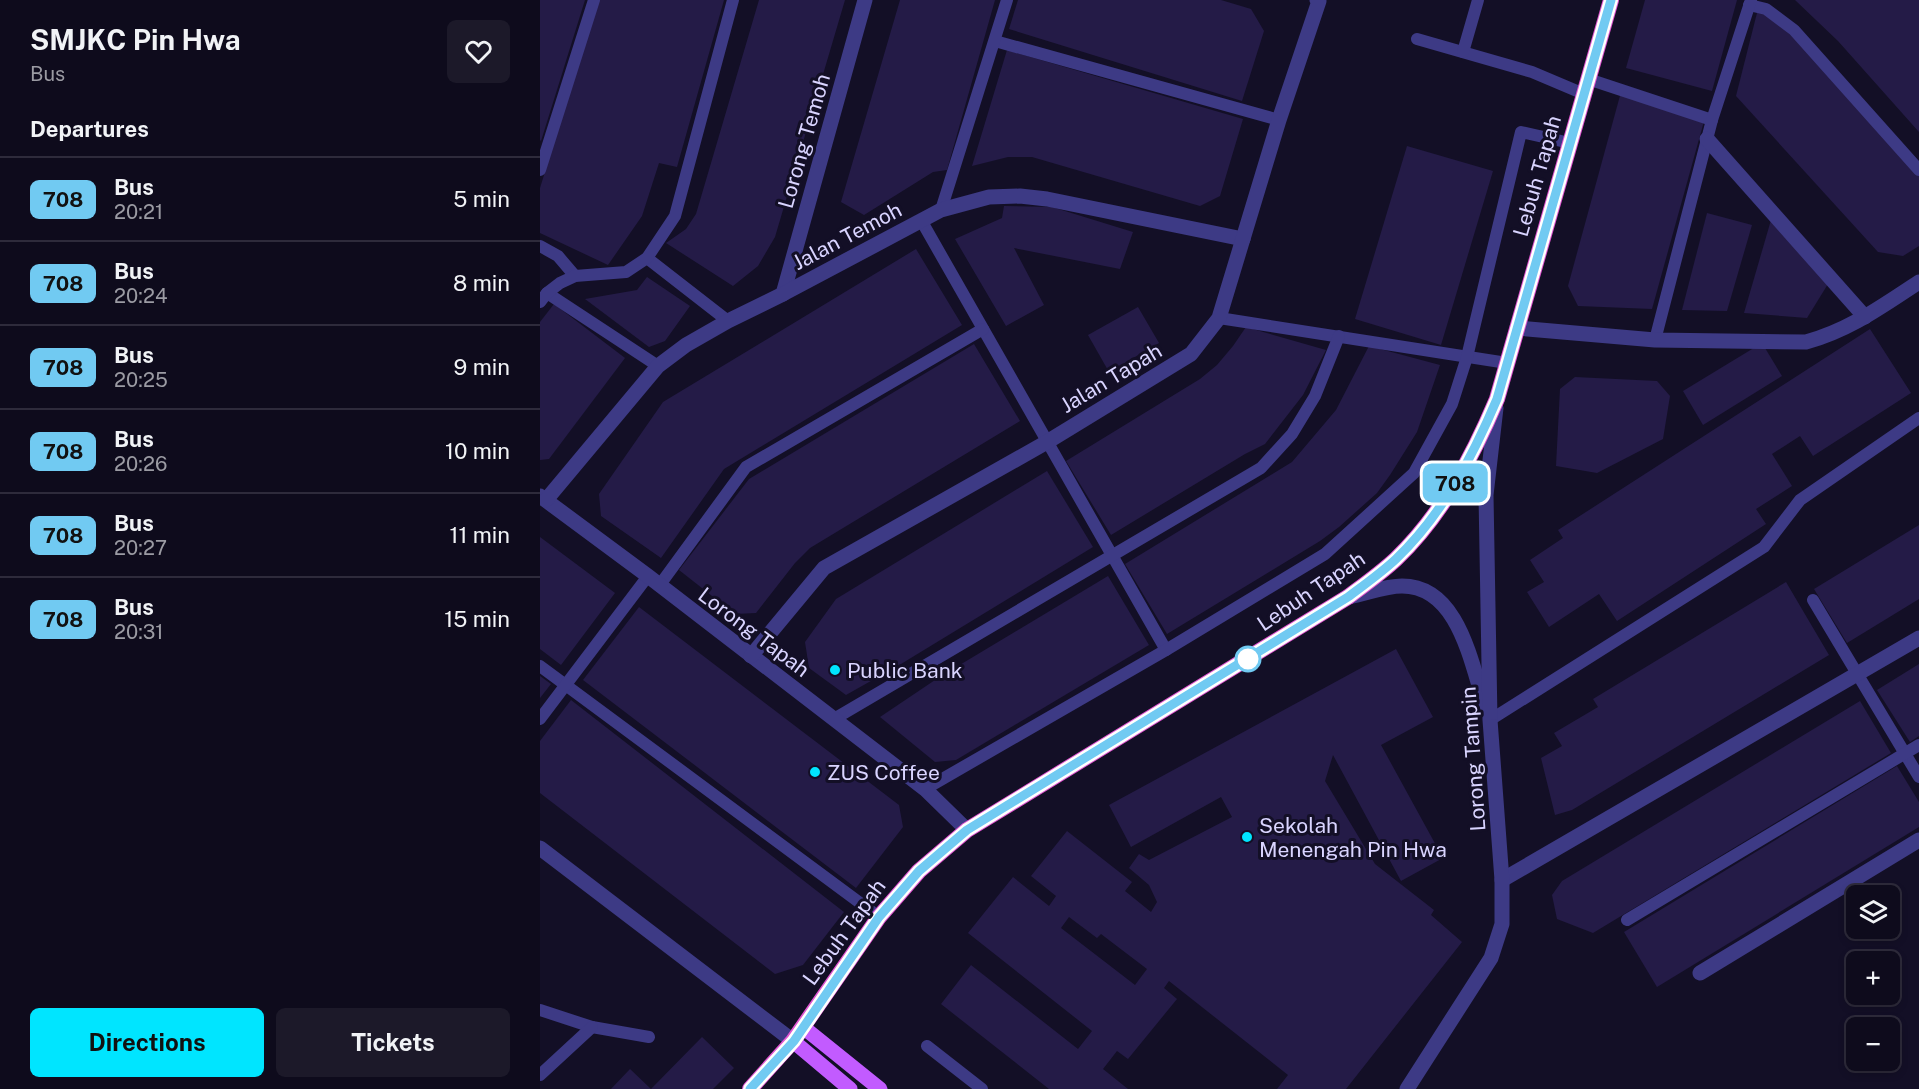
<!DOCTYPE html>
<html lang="en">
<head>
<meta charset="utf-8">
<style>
	body { margin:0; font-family:"Public Sans",sans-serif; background:#1c1929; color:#f1f3f6; height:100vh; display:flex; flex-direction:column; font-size:22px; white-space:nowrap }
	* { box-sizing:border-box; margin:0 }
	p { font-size:20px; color:#9b9ba3 }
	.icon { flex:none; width:33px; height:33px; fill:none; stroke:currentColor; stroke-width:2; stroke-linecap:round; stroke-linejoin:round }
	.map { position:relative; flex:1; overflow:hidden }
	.drawer { display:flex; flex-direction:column; background:#0e0b1c; width:540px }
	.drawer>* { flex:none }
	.badge { padding:0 12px; border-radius:9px; font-size:21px; line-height:39px }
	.fabs { position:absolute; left:1306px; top:885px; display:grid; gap:12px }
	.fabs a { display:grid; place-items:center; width:54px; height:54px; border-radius:9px; background:#0e0b1c; box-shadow:0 3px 9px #0003,0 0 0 2px #2e2b3b; font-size:30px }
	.map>.badge { position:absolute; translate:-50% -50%; box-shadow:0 0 0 3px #fff }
	h2 { padding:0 30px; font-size:22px; line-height:54px }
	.round { display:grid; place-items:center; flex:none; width:63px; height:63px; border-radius:9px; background:#1c1929 }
	.summary { display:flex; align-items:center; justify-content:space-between; height:102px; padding:0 30px }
	h1 { font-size:28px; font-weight:700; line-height:45px }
	.primary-button { display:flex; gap:12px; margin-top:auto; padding:12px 30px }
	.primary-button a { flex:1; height:69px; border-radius:9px; background:#00e5ff; color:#111; font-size:24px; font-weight:700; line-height:69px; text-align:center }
	.primary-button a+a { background:#1c1929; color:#f1f3f6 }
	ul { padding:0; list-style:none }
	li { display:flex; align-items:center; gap:18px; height:84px; padding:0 30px; border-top:2px solid #2e2b3b }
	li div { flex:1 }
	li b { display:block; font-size:22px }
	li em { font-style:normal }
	li .badge { min-width:66px; font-weight:700; text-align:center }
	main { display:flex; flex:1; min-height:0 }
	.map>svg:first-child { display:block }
	.building { fill:#241b47; fill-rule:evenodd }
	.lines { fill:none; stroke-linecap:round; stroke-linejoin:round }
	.service { stroke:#3d3a85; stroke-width:12 }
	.minor { stroke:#3d3a85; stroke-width:15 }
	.primary { stroke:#c25bff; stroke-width:15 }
	.trunk { stroke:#e055d1; stroke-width:16 }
	.line-casing { stroke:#fff; stroke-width:14 }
	.line { stroke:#71caf2; stroke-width:9 }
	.stop-dot { fill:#fff; stroke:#71caf2; stroke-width:3 }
	.poi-dot { fill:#00e5ff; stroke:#130f26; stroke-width:2 }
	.labels { text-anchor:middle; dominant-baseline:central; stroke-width:6; stroke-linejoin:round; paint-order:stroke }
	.street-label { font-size:21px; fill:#d9d4ff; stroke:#130f26 }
	.poi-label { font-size:21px; fill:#d9d4ff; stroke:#130f26; text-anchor:start }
</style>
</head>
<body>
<main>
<section class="drawer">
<div class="summary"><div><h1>SMJKC Pin Hwa</h1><p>Bus</p></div><a class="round"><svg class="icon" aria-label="heart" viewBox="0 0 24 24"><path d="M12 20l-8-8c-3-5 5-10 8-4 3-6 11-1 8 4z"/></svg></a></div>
<h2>Departures</h2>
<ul>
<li><span class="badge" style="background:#71caf2;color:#111">708</span><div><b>Bus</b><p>20:21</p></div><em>5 min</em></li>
<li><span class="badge" style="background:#71caf2;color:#111">708</span><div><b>Bus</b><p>20:24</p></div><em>8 min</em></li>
<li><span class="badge" style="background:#71caf2;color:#111">708</span><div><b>Bus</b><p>20:25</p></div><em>9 min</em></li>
<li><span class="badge" style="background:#71caf2;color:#111">708</span><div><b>Bus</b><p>20:26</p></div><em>10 min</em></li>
<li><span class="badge" style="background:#71caf2;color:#111">708</span><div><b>Bus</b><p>20:27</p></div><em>11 min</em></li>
<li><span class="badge" style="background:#71caf2;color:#111">708</span><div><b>Bus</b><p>20:31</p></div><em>15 min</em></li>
</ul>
<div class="primary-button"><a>Directions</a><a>Tickets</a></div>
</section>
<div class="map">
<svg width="1379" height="1089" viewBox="0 0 1379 1089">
	<rect width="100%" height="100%" fill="#130f26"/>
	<g class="building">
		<path d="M0,0H45L1,141L0,140Z"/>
		<path d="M58,0H184L137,167L119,163L102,216L68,265L0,233V188Z"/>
		<path d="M219,0H305L235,237L218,266L193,286L126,243L146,229L156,214Z"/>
		<path d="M360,0H455L407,170L393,172L324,215L301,202Z"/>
		<path d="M478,0H681L711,9L724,31L702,101L469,29Z"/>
		<path d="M1105,0H1197L1172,91L1086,68Z"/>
		<path d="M1255,0H1379V132L1298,41Z"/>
		<path d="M1219,5L1234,9L1379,167V246L1363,256L1338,252L1196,96Z"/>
		<path d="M467,50L703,119L680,196L660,206L492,157H468L432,166Z"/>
		<path d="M1081,92L1166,114L1112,309L1038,306L1028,286Z"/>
		<path d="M867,146L953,171L901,345L815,319Z"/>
		<path d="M464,206L512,207L593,232L580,269L474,248L504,305L466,326L415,239L462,218Z"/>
		<path d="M1167,213L1212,225L1187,311L1142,310Z"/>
		<path d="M1231,220L1288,284L1267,318L1204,313Z"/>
		<path d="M376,249L422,325L184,469L121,558L61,516L59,494L123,402Z"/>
		<path d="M107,277L150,306L125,341L109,347L45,299L97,290Z"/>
		<path d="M14,304L85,358L9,459L0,460V322Z"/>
		<path d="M598,307L619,343L569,372L548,335Z"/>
		<path d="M706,327L786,350L763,395L725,444L705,454L571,535L526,461L660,379L677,365L693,346Z"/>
		<path d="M1330,329L1371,393L1273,456L1260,436L1232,454L1252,486L1216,509L1226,524L1077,621L1059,594L1009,627L987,592L1004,582L990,560L1023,538L1018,530Z"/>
		<path d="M1222,343L1242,376L1163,425L1143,391Z"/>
		<path d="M434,344L480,421L270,548L255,563L216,613L195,614L139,570L209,479Z"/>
		<path d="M829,346L900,365L877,432L850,475L837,493L799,527L780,541L627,634L585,564L752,462L796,410Z"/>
		<path d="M1035,377L1117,381L1130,396L1123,439L1057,473L1016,466L1020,389Z"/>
		<path d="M507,471L553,547L361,664L306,695L269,668L265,642L296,599Z"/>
		<path d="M1379,525V599L1307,643L1274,589Z"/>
		<path d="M0,537L75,593L21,665L0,649Z"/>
		<path d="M568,576L609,645L416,760L395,762L340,717L398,678Z"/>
		<path d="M1246,582L1289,655L1032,810L1015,815L1001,758L1022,746L1014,733L1058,707L1053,699Z"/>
		<path d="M99,607L359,805L363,827L316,888L43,680Z"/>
		<path d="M856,649L893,717L841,745L903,858L861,881L793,755L785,781L835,864L894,910L891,915L922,942L806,1089H737L748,1075L629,981L624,988L637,999L588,1059L577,1051L563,1069L588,1089H509L401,1004L431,965L538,1049L552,1031L428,933L473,877L509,906L516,896L491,876L527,831L592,882L585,891L611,912L617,902L609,885L589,868L599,854L609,860L692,817L681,797L591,847L569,805ZM529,917L557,938L561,934L607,969L595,985L521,928Z"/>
		<path d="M1379,664V736L1370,742L1337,690Z"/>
		<path d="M0,676L11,684L0,698Z"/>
		<path d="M31,700L304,912L263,965L235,974L0,793V741Z"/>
		<path d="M1320,701L1351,753L1053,933L1017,919L1012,895L1022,881Z"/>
		<path d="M1357,766L1379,802V827L1117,987L1084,932Z"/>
		<path d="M162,1037L194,1068L173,1089H71L90,1069L111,1089Z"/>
	</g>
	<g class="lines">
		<g class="service">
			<path d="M1209,5L1226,9L1254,30L1379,170"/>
			<path d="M877,39L992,72L1044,94"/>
			<path d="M455,41L739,120"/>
			<path d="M923,52L938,0"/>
			<path d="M1048,79L1172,120"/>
			<path d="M0,170L54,0"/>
			<path d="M401,210L467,0"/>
			<path d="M381,220L626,650"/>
			<path d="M0,246L18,256L35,276"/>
			<path d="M107,258L188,321"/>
			<path d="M7,293L118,366"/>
			<path d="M0,302L7,293L20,283L35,276L86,272L107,258L135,216L193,0"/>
			<path d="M679,318L967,363"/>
			<path d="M1115,340L1172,120L1211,0"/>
			<path d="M119,586L206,467L443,329"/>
			<path d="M1273,600L1379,777"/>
			<path d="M0,666L339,917"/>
			<path d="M0,719L108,576"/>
			<path d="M294,719L721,468L752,434L775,396L799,336"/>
			<path d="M950,720L1224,547L1260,500L1379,418"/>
			<path d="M385,789L626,650L785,554L874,473L912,404L927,357L981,132L1030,143"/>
			<path d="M1087,920L1379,745"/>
			<path d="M0,1010L52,1027L109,1037"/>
			<path d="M387,1046L442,1089"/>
			<path d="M0,1075L52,1027"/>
		</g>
		<g class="minor">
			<path d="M1167,139L1325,317"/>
			<path d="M243,294L325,0"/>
			<path d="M977,328L1115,340L1266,342C1310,330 1342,306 1379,282"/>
			<path d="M0,496L108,576L385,789L427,830"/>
			<path d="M6,500L118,366L146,345L188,321L243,294L401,210L449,197L480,196L507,199L703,239"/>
			<path d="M808,597C826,594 844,586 862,586C919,586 931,664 945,705"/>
			<path d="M211,656L284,568L507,442L651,354L679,318L739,120L779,1L777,0"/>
			<path d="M0,848L253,1041"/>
			<path d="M962,880L1379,638"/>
			<path d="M1160,973L1379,840"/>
			<path d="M867,1089L951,958L962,924V880L950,720L946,495L956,408"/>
		</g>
		<g class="primary">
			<path d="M263,1027L340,1089"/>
			<path d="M253,1041L310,1089"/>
		</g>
		<path class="trunk" d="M210,1089L253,1041L339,917L379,871L427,830L808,597C824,585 841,573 856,559C902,515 932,458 957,399L1071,0"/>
	</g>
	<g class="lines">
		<g class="line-casing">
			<path id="line" d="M210,1089L254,1041L339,917L379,871L427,830L808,597C824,585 841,573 856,559C902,515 932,458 957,399L1071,0"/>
		</g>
		<use href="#line" class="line"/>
	</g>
	<circle class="stop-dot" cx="708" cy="659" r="12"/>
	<g class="poi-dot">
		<circle cx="295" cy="670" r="6"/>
		<circle cx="275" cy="772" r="6"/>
		<circle cx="707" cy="837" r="6"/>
	</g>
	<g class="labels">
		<g class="street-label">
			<text transform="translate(264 141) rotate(-74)">Lorong Temoh</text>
			<text transform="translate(997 176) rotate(-74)">Lebuh Tapah</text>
			<text transform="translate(307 236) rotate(-28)">Jalan Temoh</text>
			<text transform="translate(571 378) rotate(-31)">Jalan Tapah</text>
			<text transform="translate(771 591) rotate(-34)">Lebuh Tapah</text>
			<text transform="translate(214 632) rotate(37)">Lorong Tapah</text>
			<text transform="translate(933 759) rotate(-94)">Lorong Tampin</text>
			<text transform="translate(304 932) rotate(-54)">Lebuh Tapah</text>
		</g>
		<g class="poi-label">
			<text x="307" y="670">Public Bank</text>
			<text x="287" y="772">ZUS Coffee</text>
			<text x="719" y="825">Sekolah<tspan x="719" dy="24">Menengah Pin Hwa</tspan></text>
		</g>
	</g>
</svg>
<div class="fabs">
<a><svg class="icon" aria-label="layers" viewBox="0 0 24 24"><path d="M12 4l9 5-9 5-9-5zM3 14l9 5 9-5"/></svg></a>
<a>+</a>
<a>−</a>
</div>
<b class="badge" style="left:915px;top:483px;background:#71caf2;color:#111">708</b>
</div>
</main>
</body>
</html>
